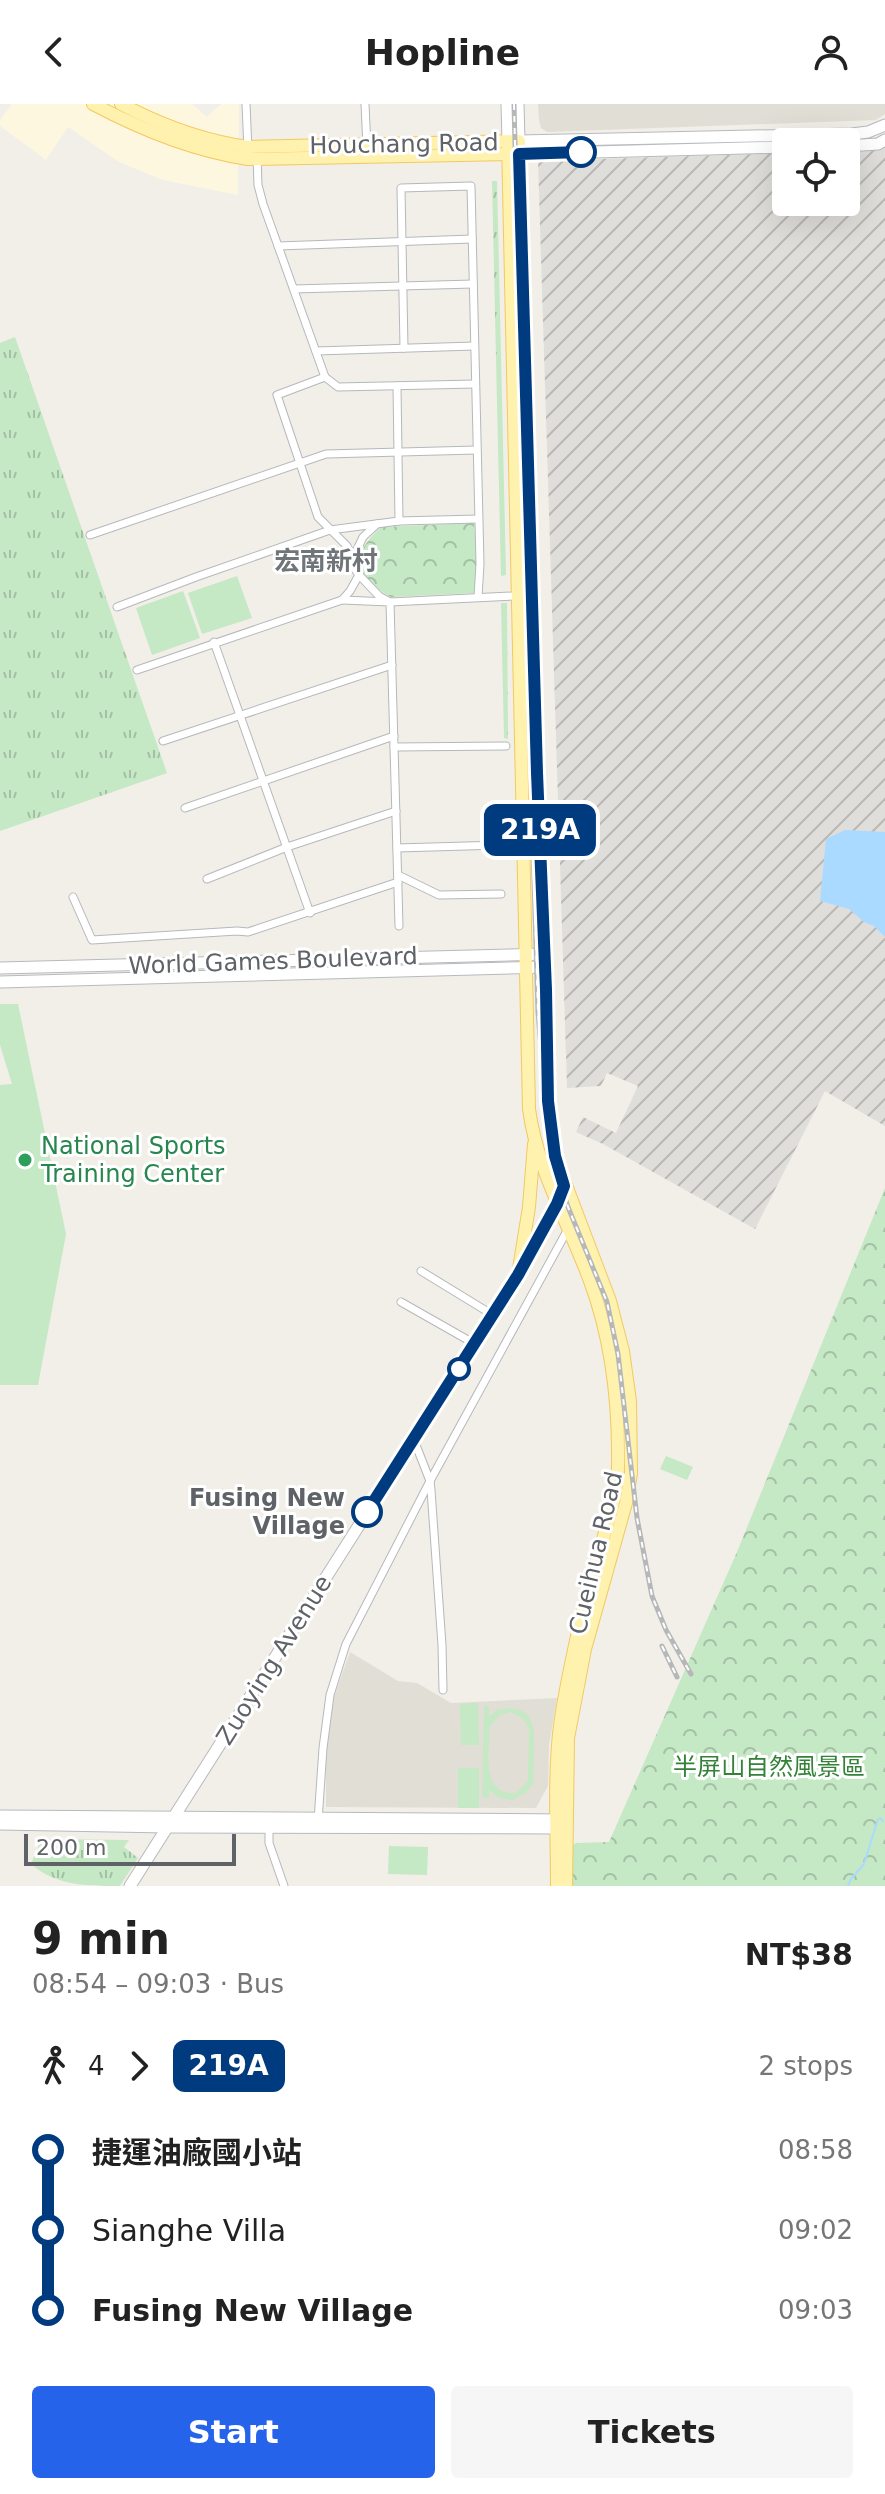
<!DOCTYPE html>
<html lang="en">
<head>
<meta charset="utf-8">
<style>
	body { margin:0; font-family:"DejaVu Sans","Noto Sans TC",sans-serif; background:#f6f6f6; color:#222; height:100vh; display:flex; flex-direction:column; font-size:30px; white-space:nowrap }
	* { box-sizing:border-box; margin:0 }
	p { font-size:26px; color:#767676 }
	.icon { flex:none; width:44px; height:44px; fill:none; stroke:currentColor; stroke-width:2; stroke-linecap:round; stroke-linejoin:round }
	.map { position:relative; height:1782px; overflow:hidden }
	.sheet { display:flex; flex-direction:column; background:#fff; flex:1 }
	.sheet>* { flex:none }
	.badge { padding:0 16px; border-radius:12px; font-size:28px; line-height:52px }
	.controls { position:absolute; left:772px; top:24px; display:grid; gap:16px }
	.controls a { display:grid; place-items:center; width:88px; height:88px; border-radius:8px; background:#fff; box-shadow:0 8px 32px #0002; font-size:40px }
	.scale { position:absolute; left:24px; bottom:20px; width:212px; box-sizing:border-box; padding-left:8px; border:4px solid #5f6368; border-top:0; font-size:22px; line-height:28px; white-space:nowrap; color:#5f6368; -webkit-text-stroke:6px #fff; paint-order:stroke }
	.map>.badge { position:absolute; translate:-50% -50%; box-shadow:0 0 0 4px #fff }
	.legs { display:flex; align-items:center; gap:12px; height:88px; padding:0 32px; font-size:26px }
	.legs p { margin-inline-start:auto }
	.head { display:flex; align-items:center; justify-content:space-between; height:136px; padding:0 32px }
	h1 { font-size:44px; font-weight:700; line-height:60px }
	.primary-button { display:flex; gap:16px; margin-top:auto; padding:16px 32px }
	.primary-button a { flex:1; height:92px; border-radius:8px; background:#2563eb; color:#fff; font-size:32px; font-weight:700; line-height:92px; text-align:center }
	.primary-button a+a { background:#f6f6f6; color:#222 }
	ul { padding:0 32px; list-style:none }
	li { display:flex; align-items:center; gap:28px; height:80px; font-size:30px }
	li i { display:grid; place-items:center; width:12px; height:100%; margin:0 10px; background:currentColor }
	li i::after { content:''; width:20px; height:20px; margin:-10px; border:6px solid; border-radius:50%; background:#fff }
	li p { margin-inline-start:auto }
	li:first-child i { background:linear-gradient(#0000 50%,currentColor 0) }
	li:last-child i { background:linear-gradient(currentColor 50%,#0000 0) }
	header { display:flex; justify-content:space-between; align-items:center; height:104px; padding:0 32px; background:#fff; font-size:36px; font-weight:700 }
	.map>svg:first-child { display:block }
	.commercial { fill:#fef7e0 }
	.industrial { fill:url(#industrial-furrows) }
	.education { fill:#e1ded6 }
	.grass { fill:url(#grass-tufts) }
	.forest { fill:url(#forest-crowns) }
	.pitch { fill:#c5e8c5; fill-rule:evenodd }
	.water { fill:#aadaff }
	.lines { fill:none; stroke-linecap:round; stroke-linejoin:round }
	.stream { stroke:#aadaff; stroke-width:2 }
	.street-casing { stroke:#b5b8bc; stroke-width:9 }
	.secondary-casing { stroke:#b6babf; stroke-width:13 }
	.primary-casing { stroke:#f2c960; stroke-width:14 }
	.street { stroke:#fff; stroke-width:7 }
	.secondary { stroke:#fff; stroke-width:11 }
	.primary { stroke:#fff2af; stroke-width:12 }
	.rail-casing { stroke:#b6b7b8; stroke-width:5 }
	.rail { stroke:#fff; stroke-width:2; stroke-dasharray:6; stroke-linecap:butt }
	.line-1-casing { stroke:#fff; stroke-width:18 }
	.line-1 { stroke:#003b80; stroke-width:12 }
	.stop-1-dot { fill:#fff; stroke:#003b80; stroke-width:4 }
	.leisure-dot { fill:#2e9e5b; stroke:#fff; stroke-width:3 }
	.labels { text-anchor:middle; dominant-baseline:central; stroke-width:6; stroke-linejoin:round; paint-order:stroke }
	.street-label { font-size:24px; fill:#5f6368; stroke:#fff }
	.leisure-label { font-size:24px; fill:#27864d; stroke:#fff; text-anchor:start }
	.stop-label { font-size:24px; font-weight:bold; fill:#5f6368; stroke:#fff; text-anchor:end }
	.park-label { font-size:24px; fill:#348238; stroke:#fff }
	.neighbourhood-label { font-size:26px; font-weight:bold; fill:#70757a; stroke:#fff }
</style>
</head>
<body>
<header><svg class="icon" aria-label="back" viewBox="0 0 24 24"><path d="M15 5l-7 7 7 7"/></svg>Hopline<svg class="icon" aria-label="person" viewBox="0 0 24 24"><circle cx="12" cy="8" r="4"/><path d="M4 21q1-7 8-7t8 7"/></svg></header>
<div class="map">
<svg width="885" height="1782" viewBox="0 0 885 1782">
	<defs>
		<pattern id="industrial-furrows" width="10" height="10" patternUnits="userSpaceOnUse" patternTransform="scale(2)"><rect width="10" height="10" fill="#e0deda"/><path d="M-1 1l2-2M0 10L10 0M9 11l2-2" fill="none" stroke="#b9b8b5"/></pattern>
		<pattern id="grass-tufts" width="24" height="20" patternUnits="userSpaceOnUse" patternTransform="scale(2)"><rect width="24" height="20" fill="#c5e8c5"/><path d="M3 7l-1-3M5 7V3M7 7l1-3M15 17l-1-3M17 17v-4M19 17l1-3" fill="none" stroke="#a3c0a4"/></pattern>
		<pattern id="forest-crowns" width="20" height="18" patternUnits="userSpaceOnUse" patternTransform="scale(2)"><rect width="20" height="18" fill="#c5e8c5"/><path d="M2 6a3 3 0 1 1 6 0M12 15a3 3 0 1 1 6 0" fill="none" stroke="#a3c0a4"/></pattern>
	</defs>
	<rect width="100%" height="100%" fill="#f1efe8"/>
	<path class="commercial" d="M12,0H192L207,13L221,0H239L238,91L163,76L119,58L68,23L46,56L0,22V16Z"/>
	<path class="industrial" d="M885,43V1022L825,987L755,1125L603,1040L576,1028L583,1013L616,1029L638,982L607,969L601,982L567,984L538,57L786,49V98H846V47L880,46Z"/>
	<g class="education">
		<path d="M538,0H885V10L876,16L547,28L541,24L539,16Z"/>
		<path d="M350,1548L398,1577L417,1579L451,1599L557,1594L549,1641L548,1682L536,1704L326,1703V1650L334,1593Z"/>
	</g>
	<g class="grass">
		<path d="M492,77H497L506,471L501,472Z"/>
		<path d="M15,233L167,669L0,727V239Z"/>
		<path d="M501,499H507L508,635L504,634Z"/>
		<path d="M45,1735L129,1736L124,1743L138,1754L120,1782C87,1782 56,1782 31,1760L39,1741Z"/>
	</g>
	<g class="forest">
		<path d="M474,419L477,457L474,489L391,493C352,472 349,453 381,423Z"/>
		<path d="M885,1084V1782H570L568,1742L578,1739L609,1738L737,1448Z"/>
	</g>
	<g class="pitch">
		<path d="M237,472L252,514L202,530L188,489Z"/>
		<path d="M183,487L200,534L152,551L136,504Z"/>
		<path d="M90,592L98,596L97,607L85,613H76L72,606L74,602Z"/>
		<path d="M0,900H18L66,1130L38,1281H0V981L12,980L0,941Z"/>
		<path d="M666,1352L693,1363L687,1376L660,1365Z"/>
		<path d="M478,1599L479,1641H461L460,1600Z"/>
		<path d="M484,1602L489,1603V1613L497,1606C537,1598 535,1626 534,1655C533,1663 535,1674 532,1681C528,1688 519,1693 512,1696L499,1694L489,1686V1695L482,1693ZM511,1608L523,1615L529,1624L528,1677L516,1689C480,1692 489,1646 490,1622L500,1611Z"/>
		<rect x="458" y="1664" width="21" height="40"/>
		<path d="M389,1742L428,1743L427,1771L388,1770Z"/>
	</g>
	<path class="water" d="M845,726L885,728V833L874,822L864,818L849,805L820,797L826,735Z"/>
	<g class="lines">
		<g class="stream">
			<path d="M880,1714L883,1717"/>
			<path d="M848,1782L851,1775L864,1760L878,1715"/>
		</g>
		<g class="street-casing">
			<g id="street">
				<path d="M246,0L248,46"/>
				<path d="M365,0L367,43"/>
				<path d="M257,53L258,81L263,100L325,273L277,291L318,413L347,442L353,454L354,464L359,471L379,492L390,498L533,491"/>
				<path d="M278,142L472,135"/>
				<path d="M294,185L473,180"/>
				<path d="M404,244L401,84L471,82L480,460L478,493"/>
				<path d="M316,247L474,242"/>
				<path d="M325,273L338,283L475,280"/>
				<path d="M397,282L399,417"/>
				<path d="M90,431L326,350L476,346"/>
				<path d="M353,454L363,433L377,420"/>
				<path d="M342,496L390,498L399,822"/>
				<path d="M117,503L196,473L330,426L399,417L478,415"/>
				<path d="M214,538L310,809"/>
				<path d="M137,566L342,496L350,487L359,471"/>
				<path d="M163,637L392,561"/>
				<path d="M394,643L506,642"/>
				<path d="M185,704L394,632"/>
				<path d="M397,744L501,741"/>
				<path d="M398,771L439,791L501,790"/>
				<path d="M207,775L287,743L396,707"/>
				<path d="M73,793L92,836L237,827L248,828L398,778"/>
				<path d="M421,1167L493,1211"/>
				<path d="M401,1198L475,1240"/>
				<path d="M414,1336L430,1377L431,1386L442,1541L443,1586"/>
				<path d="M318,1717L323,1644L330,1591L346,1540L430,1377L568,1125"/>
				<path d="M269,1721V1739L284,1782"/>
			</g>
		</g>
		<g class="secondary-casing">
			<g id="secondary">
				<path d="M507,0L508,37"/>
				<path d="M518,0L519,37L852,30L868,28L885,21"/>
				<path d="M846,42L878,40L885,36"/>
				<path d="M519,50L786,43"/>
				<path d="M0,864L545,850"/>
				<path d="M0,878L546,863"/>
				<path d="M0,1712L563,1716"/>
				<path d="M0,1720L168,1723L563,1724"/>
				<path d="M130,1782L518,1171L557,1100L564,1082"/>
			</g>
		</g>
		<g class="primary-casing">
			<g id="primary">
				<path d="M93,0C142,26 194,47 248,55L515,50"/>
				<path d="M121,0C159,20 204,37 248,43L519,37L537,669L546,886L548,997L555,1052L610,1197L623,1247L630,1297L631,1369L626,1399L585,1545L568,1634L566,1782"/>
				<path d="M508,37L529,1005C537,1066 569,1120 590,1177C612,1236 619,1300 618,1363C618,1385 611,1407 605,1428C594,1467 582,1506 574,1546C568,1574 562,1602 559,1630C554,1680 557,1731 557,1782"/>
				<path d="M518,1171L529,1103L534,1040"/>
			</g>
		</g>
		<use href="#street" class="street"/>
		<use href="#secondary" class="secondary"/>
		<use href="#primary" class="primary"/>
		<g class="rail-casing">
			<g id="rail">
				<path d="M514,0L532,707L538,908L550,1048L568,1103L607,1198L618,1250L637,1414L652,1492L666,1526L691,1570"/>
				<path d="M662,1542L677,1573"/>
			</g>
		</g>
		<use href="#rail" class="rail"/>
	</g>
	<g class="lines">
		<g class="line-1-casing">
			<path id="line-1" d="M367,1408L518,1171L557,1100L564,1082L555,1052L548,997L546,886L537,669L519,50L581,48"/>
		</g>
		<use href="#line-1" class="line-1"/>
	</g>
	<g class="stop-1-dot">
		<circle cx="581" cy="48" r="14"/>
		<circle cx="459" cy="1265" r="10"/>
		<circle cx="367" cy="1408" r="14"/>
	</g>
	<circle class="leisure-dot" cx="25" cy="1056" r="8"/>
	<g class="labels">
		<g class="street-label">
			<text transform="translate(404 40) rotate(-1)">Houchang Road</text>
			<text transform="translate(273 857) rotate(-2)">World Games Boulevard</text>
			<text transform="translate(596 1449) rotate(-77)">Cueihua Road</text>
			<text transform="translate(274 1556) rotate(-58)">Zuoying Avenue</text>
		</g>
		<g class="leisure-label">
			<text x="41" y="1042">National Sports<tspan x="41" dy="28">Training Center</tspan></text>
		</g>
		<g class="stop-label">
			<text x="345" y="1394">Fusing New<tspan x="345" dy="28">Village</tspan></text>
		</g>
		<g class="park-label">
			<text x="769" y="1663">半屏山自然風景區</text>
		</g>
		<g class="neighbourhood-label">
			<text x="326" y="457">宏南新村</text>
		</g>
	</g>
</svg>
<div class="controls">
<a><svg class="icon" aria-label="locate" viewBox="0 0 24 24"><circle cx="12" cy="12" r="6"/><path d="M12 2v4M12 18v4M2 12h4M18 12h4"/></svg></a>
</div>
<div class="scale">200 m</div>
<b class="badge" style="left:540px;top:726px;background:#003b80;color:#fff">219A</b>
</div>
<section class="sheet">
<div class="head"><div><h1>9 min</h1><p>08:54 – 09:03 · Bus</p></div><b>NT$38</b></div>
<div class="legs"><svg class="icon" aria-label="walk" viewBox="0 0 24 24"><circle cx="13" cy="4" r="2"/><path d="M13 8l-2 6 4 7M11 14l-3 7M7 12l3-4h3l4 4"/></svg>4<svg class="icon" aria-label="forward" viewBox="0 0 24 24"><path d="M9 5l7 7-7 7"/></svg><b class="badge" style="background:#003b80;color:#fff">219A</b><p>2 stops</p></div>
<ul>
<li><i style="color:#003b80"></i><b>捷運油廠國小站</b><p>08:58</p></li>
<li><i style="color:#003b80"></i><span>Sianghe Villa</span><p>09:02</p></li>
<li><i style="color:#003b80"></i><b>Fusing New Village</b><p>09:03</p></li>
</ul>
<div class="primary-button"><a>Start</a><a>Tickets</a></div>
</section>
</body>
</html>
